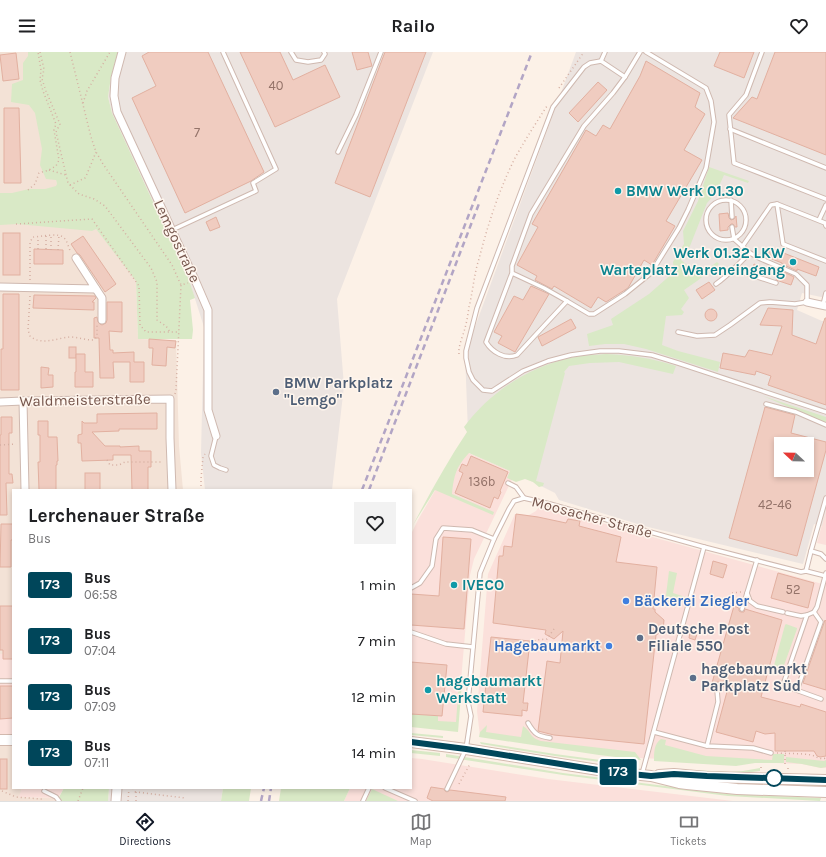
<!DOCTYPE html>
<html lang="en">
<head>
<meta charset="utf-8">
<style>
	body { margin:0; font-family:Karla,sans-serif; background:#f2f2f2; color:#202124; height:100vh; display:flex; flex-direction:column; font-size:15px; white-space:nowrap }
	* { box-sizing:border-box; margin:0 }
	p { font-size:13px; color:#757577 }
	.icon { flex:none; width:22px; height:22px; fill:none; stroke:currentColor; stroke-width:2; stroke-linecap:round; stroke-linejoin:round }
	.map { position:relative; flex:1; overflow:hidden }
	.details { position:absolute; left:12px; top:437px; width:400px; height:300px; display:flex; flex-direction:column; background:#fff; border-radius:0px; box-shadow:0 2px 6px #0003 }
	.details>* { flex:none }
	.badge { padding:0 8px; border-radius:3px; font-size:14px; line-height:26px }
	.needle { width:26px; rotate:292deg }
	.fabs { position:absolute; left:774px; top:385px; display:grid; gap:8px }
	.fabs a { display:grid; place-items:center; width:40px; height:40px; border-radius:0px; background:#fff; box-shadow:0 2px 6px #0003; font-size:20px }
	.map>.badge { position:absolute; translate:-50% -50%; box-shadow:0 0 0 2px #fff }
	.round { display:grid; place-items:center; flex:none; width:42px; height:42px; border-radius:0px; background:#f2f2f2 }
	.head { display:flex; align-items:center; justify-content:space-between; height:68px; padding:0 16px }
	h1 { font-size:19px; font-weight:700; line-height:30px }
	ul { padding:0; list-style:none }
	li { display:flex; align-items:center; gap:12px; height:56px; padding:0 16px }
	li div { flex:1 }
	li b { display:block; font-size:15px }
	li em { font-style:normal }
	li .badge { min-width:44px; font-weight:700; text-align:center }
	header { display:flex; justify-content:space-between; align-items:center; height:52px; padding:0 16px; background:#fff; font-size:18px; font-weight:700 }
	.menu { display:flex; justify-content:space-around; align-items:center; height:56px; border-top:1px solid #e0e0e0; background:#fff; font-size:11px; color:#757577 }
	.menu a { display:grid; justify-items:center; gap:2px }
	.menu .selected { color:#111827 }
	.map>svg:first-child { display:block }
	.residential { fill:#f3e2d6 }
	.commercial { fill:#fbe0db }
	.industrial { fill:#ece4e0; fill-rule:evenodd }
	.green { fill:#d9e9c6 }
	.building { fill:#f0ccc0; stroke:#e2b0a0; fill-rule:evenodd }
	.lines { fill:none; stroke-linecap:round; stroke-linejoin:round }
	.service-casing { stroke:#cfb9b0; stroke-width:5.5 }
	.minor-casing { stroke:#cfb9b0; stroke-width:9 }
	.tertiary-casing { stroke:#cfb9b0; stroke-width:11 }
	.secondary-casing { stroke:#d2b9ae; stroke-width:12 }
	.path { stroke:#d5afa2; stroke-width:1.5; stroke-dasharray:1 3; stroke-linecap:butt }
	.service { stroke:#fff; stroke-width:3.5 }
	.minor { stroke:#fff; stroke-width:7 }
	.tertiary { stroke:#fff; stroke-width:9 }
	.secondary { stroke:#fff; stroke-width:10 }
	.rail { stroke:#b2a5c5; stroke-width:2.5; stroke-dasharray:6 4; stroke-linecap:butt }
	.line-casing { stroke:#fff; stroke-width:9 }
	.line { stroke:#00465a; stroke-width:6 }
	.culture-dot { fill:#0f9aa8; stroke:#fef5ed; stroke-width:1.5 }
	.service-dot { fill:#5c6f8a; stroke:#fef5ed; stroke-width:1.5 }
	.shop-dot { fill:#3f7fe0; stroke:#fef5ed; stroke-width:1.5 }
	.stop-dot { fill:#fff; stroke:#00465a; stroke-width:2 }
	.labels { text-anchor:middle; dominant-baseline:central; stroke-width:3; stroke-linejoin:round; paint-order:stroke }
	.number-label { font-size:13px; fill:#947369 }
	.culture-label { font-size:15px; font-weight:bold; fill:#0d838f; stroke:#fef5ed; text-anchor:start }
	.street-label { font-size:15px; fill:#75554c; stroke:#fef5ed }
	.service-label { font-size:15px; font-weight:bold; fill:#4e5e75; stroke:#fef5ed; text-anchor:start }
	.shop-label { font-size:15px; font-weight:bold; fill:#366cbe; stroke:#fef5ed; text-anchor:start }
</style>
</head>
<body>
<header><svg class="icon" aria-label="menu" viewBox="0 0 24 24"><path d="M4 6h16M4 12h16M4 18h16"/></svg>Railo<svg class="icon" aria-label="heart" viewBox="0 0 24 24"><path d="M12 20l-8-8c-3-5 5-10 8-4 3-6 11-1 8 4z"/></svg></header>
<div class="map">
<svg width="826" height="749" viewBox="0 0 826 749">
	<rect width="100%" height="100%" fill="#fcf1e7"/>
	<g class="residential">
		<path d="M0,0H32L64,169L88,167L136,227L138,287L176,288L179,394L183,438H13V602H0Z"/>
		<path d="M0,694H13V736H22L20,745L58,746L57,749H0Z"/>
	</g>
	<g class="commercial">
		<path d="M459,397L515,421L474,507L470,523L457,676L411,670V482L418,468Z"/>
		<path d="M540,454L826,533V716H821L802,712L637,706L480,684L477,659L488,522L515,462L529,463L536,459Z"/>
		<path d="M826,458V493L817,491Z"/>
		<rect x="0" y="602" width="13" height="92"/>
		<path d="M411,706L422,707L548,727L733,749H344L350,736H411Z"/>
		<path d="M22,736H64L58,746L19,745Z"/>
	</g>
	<g class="industrial">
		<path d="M118,0H433L337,247L344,334L332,438H205L201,401L204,275L189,228L112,61L108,45L111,25Z"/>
		<path d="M576,0H826V246L802,241L797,258L822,269H826V458L822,474L814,472L803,512L644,474L559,448L555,441L515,421L468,380L465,302ZM781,392H807V418H781Z"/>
		<path d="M109,736H223L221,749H108Z"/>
	</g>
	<g class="green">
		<path d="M28,0H118L111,25L108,45L112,61L189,228L195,246L190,248L193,278L192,287H138L136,229L96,177L92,179L17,172L0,173V141H12L29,137H45L56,134L57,132L56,128L46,127L40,113L42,97L35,61L29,53L11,50L12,32L23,28V11L28,4Z"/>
		<path d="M709,115L749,129L748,131L724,123L716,141L707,151L690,194L681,208L699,223L717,210L719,212L697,229L684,238L689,246L681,257L684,260L682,263L666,264L662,293L678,299L720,310L718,320L646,297L624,292H605L589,294L587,282L613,273L611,267L649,242L674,220L673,210L684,192L683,179L698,149Z"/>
		<path d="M606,302C631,303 652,306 676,314L673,322L619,310L590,311L569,314L564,320L565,321L536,429L544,431L543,434L539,435L533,430L525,427L516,430L507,426L510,419L469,401C456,415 454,423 452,442L494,460L493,463L435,438L413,473C430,441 447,410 467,380L464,375C489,341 528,315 570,306C582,303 594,303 606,302Z"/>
		<path d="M763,344L826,365V371Z"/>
		<path d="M669,519L677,521L673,541L685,545L684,550L665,551Z"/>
		<path d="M786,572L797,576V577L782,619L778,622L774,621L773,617L785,573Z"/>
		<path d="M459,630H462L458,680L411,675V662L438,664V669L456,670Z"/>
		<path d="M487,673L486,680L521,685L523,674C528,677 529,680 532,684C535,687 538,688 541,689L635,700L641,708L599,703L479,685L480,680Z"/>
		<path d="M411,681L443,684V686L411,683Z"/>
		<path d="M661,687L666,688L665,693L706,704L772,708L773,702H784V711H755L736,714L654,709C654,700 654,692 661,687Z"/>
		<path d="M480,690L555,702L638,713V715L555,704L481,692Z"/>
		<path d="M411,698L440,701V704L411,701Z"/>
		<path d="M446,702L563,721L728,742L821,746L820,749L728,744L563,723L446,705Z"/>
		<path d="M786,705L824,709L826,708V715L821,716L802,712L786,710Z"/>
		<path d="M760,716V719L744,721L693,720V718L730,720L743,719Z"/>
		<path d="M702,728L826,732V735L735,733Z"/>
		<path d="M64,736H109L108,749H57Z"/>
		<path d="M223,736H251L249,749H221Z"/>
		<path d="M281,736H350L344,749H279Z"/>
		<path d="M372,737L398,749H366Z"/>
	</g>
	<g class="building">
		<path d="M149,0H208L264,120L251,129L185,161L132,46L156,34L142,4Z"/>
		<path d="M240,0H280L293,28L325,13L340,45L275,75Z"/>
		<path d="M352,0H368L372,14L357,18Z"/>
		<path d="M385,0H426L370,145L335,131Z"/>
		<path d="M720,0H754L744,26L714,14Z"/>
		<path d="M775,0H826V103L733,66L752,45L757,47Z"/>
		<path d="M16,1L19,27L3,29L0,3Z"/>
		<path d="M646,9L700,41L695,55L705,62L684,98L702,108L666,169L675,174L652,213L644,208L628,236L606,250L598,245L591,256L554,234L552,237L535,228L537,224L517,213L538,175L532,172L586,78L596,84L603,73L610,77L640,24Z"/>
		<path d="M598,30L607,38L578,70L569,61Z"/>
		<path d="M4,56H19L21,131H4Z"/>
		<path d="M728,161L729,166L731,168L734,167L736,164L737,175H735L733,172H731L728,175V178L720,179L719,162Z"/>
		<path d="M216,165L220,175L210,179L206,170Z"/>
		<rect x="3" y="181" width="17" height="42"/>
		<path d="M83,184L116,232L105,240L80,203L77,201L71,192Z"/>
		<path d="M771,196L819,215L816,224L797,217V219L782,212V211L767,205Z"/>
		<path d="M34,197L63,198V212H34Z"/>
		<path d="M754,212L766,217L764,224L752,219Z"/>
		<path d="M780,218L794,225L791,233L776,228Z"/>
		<path d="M709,230L715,238L702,247L696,238Z"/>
		<path d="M531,234L549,242L515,300L498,291L502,284L494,280L514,244L523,248Z"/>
		<path d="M3,242H19V338H1V297H3Z"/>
		<path d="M34,243L95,244L96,246L92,250H94V258L33,256Z"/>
		<path d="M107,250H122V280L109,279L110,298H113V301L134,300V310H144V330H130V310H113L114,326H100L99,286H94V266L97,265L98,270L100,272L102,273L106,271L107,268Z"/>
		<path d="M768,256L793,258L792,283L816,292L825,266H826V353L768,333L771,324L756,319L755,323L720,316L723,301L745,305L749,298L772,303L782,274L760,273Z"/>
		<circle cx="711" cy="263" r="6"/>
		<path d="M571,267L576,276L542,294L538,285Z"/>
		<path d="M149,287L176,289L175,296L167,295L166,314L152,313L153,296H149Z"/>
		<rect x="69" y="295" width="7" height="11"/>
		<path d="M76,302H85V320H93V335H75V320H76Z"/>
		<path d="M41,315L49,316L48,323H53V335L41,336Z"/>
		<path d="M765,355L795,363L791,381L826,390V398L797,504L729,486ZM781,392H807V418H781Z"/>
		<path d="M157,361V377H119V379L92,380L105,394H120V395L139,394V399H151V415H148V438H132L131,403H113V408L82,409L81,391H78V383L82,382V369L84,371H97V362Z"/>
		<path d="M1,365H12V381H9V422H12L13,431H6L7,463H0V383H1Z"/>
		<path d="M38,369H48V385H57L58,409H57V413H56V438H39L38,410H40V383H38Z"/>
		<path d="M471,404L508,420L500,439L501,440L498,447L494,445L490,456L455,441L463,421L459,419L462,412L467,414Z"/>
		<rect x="85" y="421" width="15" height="17"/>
		<path d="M516,462L538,465L566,471L568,467L580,469L579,474L621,485L616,510L657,515L653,557H655V560L664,568L663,579L656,583L644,692L554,683L538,679L547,609L560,611L563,579L554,587L545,582L546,578L493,571L499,504H503L504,494L512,495Z"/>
		<path d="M1,472H13V488H11V515H0Z"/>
		<path d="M443,485L471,487L464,577L411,573V542L439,544Z"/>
		<path d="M713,509L727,513L723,526L710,522Z"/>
		<path d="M778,521L814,531L808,556L771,546Z"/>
		<path d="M0,554H13V607H3V598H0Z"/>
		<path d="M734,554L739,556V559L741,560H744L745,557L782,568L761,645L800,655L801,652L826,660V704L820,705L817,704L814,699H775V681L765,682L756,679L753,690L716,680L728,636L721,634V632L719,630H717L715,632L712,631Z"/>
		<path d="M825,568L826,569V638L803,631Z"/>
		<path d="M690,580L697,582L695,588L689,586Z"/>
		<path d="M491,585L530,589L523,651H528L527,659L522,658V664L483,660Z"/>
		<path d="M411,610L447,613L442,664L411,662Z"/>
		<path d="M0,634H13V666L0,667Z"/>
		<rect x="0" y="707" width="7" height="30"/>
		<path d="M431,735L444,737L445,739L447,740L450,738L506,745L505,749H433L427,746Z"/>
	</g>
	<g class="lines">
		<g class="service-casing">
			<g id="service">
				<path d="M291,0L296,8L308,10L321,8L325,2L324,0"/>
				<path d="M762,0L746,43L729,63L734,111L826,147"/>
				<path d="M601,9L605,0"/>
				<path d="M625,25L601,9L590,11L584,15L553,55L477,256L466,299V306L469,320L473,328L483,338L492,339L523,319L548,309L571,303L600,299H619L652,303L678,311L826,360"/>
				<path d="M730,77L826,116"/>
				<path d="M338,100L356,63L381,0"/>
				<circle cx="726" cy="168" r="20"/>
				<path d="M731,148L732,165"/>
				<path d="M777,152L783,192L826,209"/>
				<path d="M819,168L826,153"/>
				<path d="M172,178L256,139L253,131L276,117L223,0"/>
				<path d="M742,195L771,153L777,152L825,171L826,174"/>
				<path d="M733,217L776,231"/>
				<path d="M512,221L544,236L567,249L517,303C505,308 492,300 486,290L512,221V214L531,162L584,74L613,41L625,25L640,0"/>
				<path d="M716,232C729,223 739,211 750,201"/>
				<path d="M567,249L589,262H594L625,242L651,221L679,176L688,158L706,116L714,70L711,49L706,36L646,0"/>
				<path d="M823,253L826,241"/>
				<path d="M678,280L697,284L715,283L730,273L760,251L770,250L795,252L807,250V233L796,222L761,207L750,201L734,187L732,175"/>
				<path d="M766,352L796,360L826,373"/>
				<path d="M216,384L211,404L214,413L220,416L226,418"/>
				<path d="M508,431L516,435L524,446"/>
				<path d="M826,446L811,499L821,502L826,507"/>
				<path d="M757,508L747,541L750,549L757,554L783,560"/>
				<path d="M806,519L811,499"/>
				<path d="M411,536L420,531L432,514L436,487L443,476L472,478L494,487"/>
				<path d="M742,557L747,541"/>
				<path d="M787,561L801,564L807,563"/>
				<path d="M411,580L446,592L473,595"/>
				<path d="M0,629H13"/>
				<path d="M797,638L821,570L814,560"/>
				<path d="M821,647L785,634L784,630L807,563L814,560L817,555L826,521"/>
				<path d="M528,671C535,683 538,684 550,686"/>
				<path d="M654,680L707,694L753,696L771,701"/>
				<path d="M707,694L718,650L717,638L718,633"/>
				<path d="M642,722L704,495"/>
				<path d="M385,736L415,749"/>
				<path d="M447,737L466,697L471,664L468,650L480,521L494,487L509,457L514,449L524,446L550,452L704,495L801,520L806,519L826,524"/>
				<path d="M44,739L56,745L59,749"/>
				<path d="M363,749L369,736"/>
			</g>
		</g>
		<g class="minor-casing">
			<g id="minor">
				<path d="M122,0L115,26L114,44L117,60L195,228L208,258V358L216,384"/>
				<path d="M0,235L96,237L76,206"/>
				<path d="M96,237L102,246V268"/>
				<path d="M807,250L826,254"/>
				<path d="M23,349L25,438"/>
				<path d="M0,350L23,349L170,347V386L172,438"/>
			</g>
		</g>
		<g class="tertiary-casing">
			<path id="tertiary" d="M116,749L117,736"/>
		</g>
		<g class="secondary-casing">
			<g id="secondary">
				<path d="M0,688H13"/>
				<path d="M411,690L466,697L611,720L651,724L679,731L687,732L737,737L826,740"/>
				<path d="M659,723L674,722L707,725L826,728"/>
			</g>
		</g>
		<g class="path">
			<path d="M40,0L44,17L42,27L46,39L60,72L56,80L68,131L79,142L94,147L105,154L151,216L157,230V268L166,274L170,280"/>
			<path d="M70,0L91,85L96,100L103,112L172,213L181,233"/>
			<path d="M559,36L584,0"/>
			<path d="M83,51L87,39L110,0"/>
			<path d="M49,118L66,123"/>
			<path d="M70,133L85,126L87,122L96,100"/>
			<path d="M28,138L35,132L39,121L49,118L56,114L59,108L54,78L56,72L43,39L40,28L41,18L38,0"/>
			<path d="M16,172L92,167L139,234L140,273L146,280H179"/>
			<path d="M38,197V185"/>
			<path d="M46,197V184"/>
			<path d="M51,198V183"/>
			<path d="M58,198L59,183"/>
			<path d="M30,228V190L33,185C40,185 59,180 64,186C68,189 68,196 71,200"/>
			<path d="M30,244L28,278L30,284C41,294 57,286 70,285C78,285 85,288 92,288L95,287L97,284V273"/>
			<path d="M459,302C458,294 463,284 465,276C467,269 468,262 469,255C473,239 474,222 479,207C488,172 499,138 515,106C525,88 536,71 547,54"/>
			<path d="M175,342L176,338L181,233L188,231"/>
			<path d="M0,393L16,392"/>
			<path d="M107,408L110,413H119L125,410H163"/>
			<path d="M201,438V427L203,405L205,402"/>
			<path d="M732,541L741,540"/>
			<path d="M519,605L525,593L530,592L536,588L547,587L554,577"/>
			<path d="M785,699V715"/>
			<path d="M777,701C787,702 801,701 811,703C817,704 818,708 826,706"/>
			<path d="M761,716V714"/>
			<path d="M788,717V715"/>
			<path d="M459,732L470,712"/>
			<path d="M133,736L136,741"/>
			<path d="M2,739L16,745L41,747L44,749"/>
			<path d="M78,749L83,736"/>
			<path d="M128,749L129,736"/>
			<path d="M136,749V740L185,746"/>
		</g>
		<use href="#service" class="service"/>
		<use href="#minor" class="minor"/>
		<use href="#tertiary" class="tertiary"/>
		<use href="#secondary" class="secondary"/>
		<g class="rail">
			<path d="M362,438L532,0"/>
			<path d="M369,438L480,149"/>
			<path d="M261,749L264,736"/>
			<path d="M269,749L271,736"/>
		</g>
	</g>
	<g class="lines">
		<g class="line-casing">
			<path id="line" d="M411,690L466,697L611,720L651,724L674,722L707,724L826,728"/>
		</g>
		<use href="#line" class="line"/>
	</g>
	<g class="culture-dot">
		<circle cx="618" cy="139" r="4"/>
		<circle cx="793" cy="210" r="4"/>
		<circle cx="454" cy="533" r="4"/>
		<circle cx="428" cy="638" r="4"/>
	</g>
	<g class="service-dot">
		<circle cx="276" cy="340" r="4"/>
		<circle cx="640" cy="586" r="4"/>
		<circle cx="693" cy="626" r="4"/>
	</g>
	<g class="shop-dot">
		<circle cx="626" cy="549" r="4"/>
		<circle cx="609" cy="594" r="4"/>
	</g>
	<circle class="stop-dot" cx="774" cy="726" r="8"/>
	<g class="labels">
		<g class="number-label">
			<text x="276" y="33">40</text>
			<text x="197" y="80">7</text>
			<text x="482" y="429">136b</text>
			<text x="775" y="452">42-46</text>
			<text x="793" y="537">52</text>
		</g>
		<g class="culture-label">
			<text x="626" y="139">BMW Werk 01.30</text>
			<text x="785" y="201" text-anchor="end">Werk 01.32 LKW<tspan x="785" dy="17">Warteplatz Wareneingang</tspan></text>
			<text x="462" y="533">IVECO</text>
			<text x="436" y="629">hagebaumarkt<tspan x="436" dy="17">Werkstatt</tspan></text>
		</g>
		<g class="street-label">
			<text transform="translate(177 189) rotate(65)">Lemgostraße</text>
			<text transform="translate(85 348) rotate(-1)">Waldmeisterstraße</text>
			<text transform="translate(592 465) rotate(15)">Moosacher Straße</text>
		</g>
		<g class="service-label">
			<text x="284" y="331">BMW Parkplatz<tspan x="284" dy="17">"Lemgo"</tspan></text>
			<text x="648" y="577">Deutsche Post<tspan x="648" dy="17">Filiale 550</tspan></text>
			<text x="701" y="617">hagebaumarkt<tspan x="701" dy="17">Parkplatz Süd</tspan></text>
		</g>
		<g class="shop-label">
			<text x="634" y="549">Bäckerei Ziegler</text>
			<text x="601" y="594" text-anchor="end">Hagebaumarkt</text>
		</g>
	</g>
</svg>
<div class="fabs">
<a><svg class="needle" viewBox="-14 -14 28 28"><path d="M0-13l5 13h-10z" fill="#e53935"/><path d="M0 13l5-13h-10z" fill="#757577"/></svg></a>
</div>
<b class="badge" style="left:618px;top:720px;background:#00465a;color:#fff">173</b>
<section class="details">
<div class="head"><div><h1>Lerchenauer Straße</h1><p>Bus</p></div><a class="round"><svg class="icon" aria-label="heart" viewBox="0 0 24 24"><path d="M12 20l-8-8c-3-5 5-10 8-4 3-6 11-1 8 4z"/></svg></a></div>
<ul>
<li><span class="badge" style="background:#00465a;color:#fff">173</span><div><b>Bus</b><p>06:58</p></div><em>1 min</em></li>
<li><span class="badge" style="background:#00465a;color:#fff">173</span><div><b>Bus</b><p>07:04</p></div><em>7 min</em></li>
<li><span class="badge" style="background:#00465a;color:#fff">173</span><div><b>Bus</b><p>07:09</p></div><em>12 min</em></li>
<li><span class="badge" style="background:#00465a;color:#fff">173</span><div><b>Bus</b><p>07:11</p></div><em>14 min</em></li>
</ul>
</section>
</div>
<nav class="menu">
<a class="selected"><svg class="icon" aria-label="directions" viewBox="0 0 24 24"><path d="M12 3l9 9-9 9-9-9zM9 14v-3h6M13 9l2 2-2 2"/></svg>Directions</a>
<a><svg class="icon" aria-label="map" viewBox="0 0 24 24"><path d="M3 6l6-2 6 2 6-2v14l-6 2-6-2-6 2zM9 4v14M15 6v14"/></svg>Map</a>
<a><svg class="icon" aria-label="tickets" viewBox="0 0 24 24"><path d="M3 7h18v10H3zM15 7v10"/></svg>Tickets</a>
</nav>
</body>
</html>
